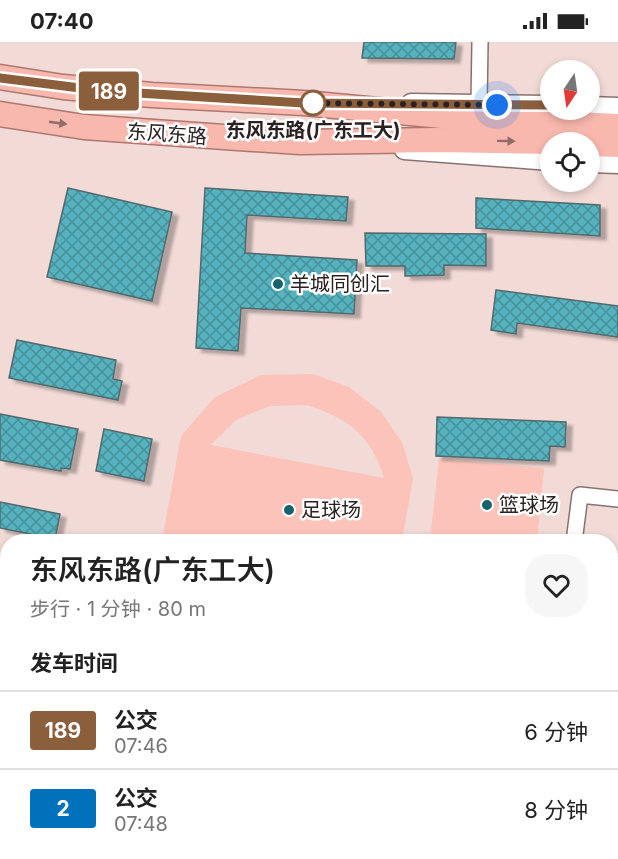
<!DOCTYPE html>
<html lang="zh">
<head>
<meta charset="utf-8">
<style>
	body { margin:0; font-family:Inter,"Noto Sans SC",sans-serif; background:#f6f6f6; color:#222; height:100vh; display:flex; flex-direction:column; font-size:22px; white-space:nowrap }
	* { box-sizing:border-box; margin:0 }
	p { font-size:20px; color:#767676 }
	.icon { flex:none; width:33px; height:33px; fill:none; stroke:currentColor; stroke-width:2; stroke-linecap:round; stroke-linejoin:round }
	.map { position:relative; flex:1; overflow:hidden }
	.side { position:absolute; left:0px; top:492px; width:618px; height:326px; display:flex; flex-direction:column; background:#fff; border-radius:24px 24px 0 0; box-shadow:0 3px 9px #0003 }
	.side>* { flex:none }
	.badge { padding:0 12px; border-radius:4px; font-size:21px; line-height:39px }
	.needle { width:39px; rotate:193deg }
	.fabs { position:absolute; left:540px; top:18px; display:grid; gap:12px }
	.fabs a { display:grid; place-items:center; width:60px; height:60px; border-radius:50%; background:#fff; box-shadow:0 3px 9px #0003; font-size:30px }
	.you { position:absolute; width:30px; height:30px; margin:-15px; border:4px solid #fff; border-radius:50%; background:#1a73e8; box-shadow:0 0 0 9px #1a73e833 }
	.map>.badge { position:absolute; translate:-50% -50%; box-shadow:0 0 0 3px #fff }
	h2 { padding:0 30px; font-size:22px; line-height:54px }
	.round { display:grid; place-items:center; flex:none; width:63px; height:63px; border-radius:24px; background:#f6f6f6 }
	.headline { display:flex; align-items:center; justify-content:space-between; height:102px; padding:0 30px }
	h1 { font-size:28px; font-weight:600; line-height:45px }
	ul { padding:0; list-style:none }
	li { display:flex; align-items:center; gap:18px; height:78px; padding:0 30px; border-top:2px solid #e0e0e0 }
	li div { flex:1 }
	li b { display:block; font-size:22px }
	li em { font-style:normal }
	li .badge { min-width:66px; font-weight:700; text-align:center }
	.status { display:flex; justify-content:space-between; align-items:center; height:42px; padding:0 30px; background:#fff; direction:ltr }
	.status svg { height:16px; fill:currentColor }
	.map>svg:first-child { display:block }
	.grass { fill:#fcc3ba; fill-rule:evenodd }
	.building { fill:url(#building-cross-hatch); stroke:#52696c; stroke-width:1.5; filter:url(#shadow) }
	.lines { fill:none; stroke-linecap:round; stroke-linejoin:round }
	.minor-casing { stroke:#88726f; stroke-width:18 }
	.tertiary-casing { stroke:#88726f; stroke-width:21 }
	.secondary-casing { stroke:#88726f; stroke-width:24 }
	.trunk-casing { stroke:#af786f; stroke-width:27 }
	.path { stroke:#a4928f; stroke-width:3; stroke-dasharray:1.5 4.5; stroke-linecap:butt }
	.minor { stroke:#fff; stroke-width:15 }
	.tertiary { stroke:#fff; stroke-width:18 }
	.secondary { stroke:#fff; stroke-width:21 }
	.trunk { stroke:#f8b8ae; stroke-width:24 }
	.oneway { fill:#916c67 }
	.line-casing { stroke:#fff; stroke-width:14 }
	.line { stroke:#8b5e3c; stroke-width:9 }
	.walk { stroke:#2a2120; stroke-width:6; stroke-dasharray:0 10.8 }
	.stop-dot { fill:#fff; stroke:#8b5e3c; stroke-width:3 }
	.poi-dot { fill:#16636c; stroke:#fff; stroke-width:2 }
	.labels { text-anchor:middle; dominant-baseline:central; stroke-width:5; stroke-linejoin:round; paint-order:stroke }
	.stop-label { font-size:20px; font-weight:bold; fill:#2a2120; stroke:#fff }
	.street-label { font-size:20px; fill:#2a2120; stroke:#fff }
	.poi-label { font-size:20px; fill:#2a2120; stroke:#fff; text-anchor:start }
</style>
</head>
<body>
<div class="status"><b>07:40</b><svg viewBox="0 0 49 12"><path d="M0 12V9h3v3zM5 12V6h3v6zM10 12V3h3v9zM15 12V0h3v12zM26 1h20v11H26zM47 4h2v5h-2z"/></svg></div>
<div class="map">
<svg width="618" height="817" viewBox="0 0 618 817">
	<defs>
		<pattern id="building-cross-hatch" width="8" height="8" patternUnits="userSpaceOnUse" patternTransform="scale(1.5)"><rect width="8" height="8" fill="#55b2be"/><path d="M0 0l8 8M0 8l8-8" fill="none" stroke="#47909a"/></pattern>
		<filter id="shadow"><feDropShadow dx="6" dy="4" stdDeviation="1.5" flood-color="#0004"/></filter>
	</defs>
	<rect width="100%" height="100%" fill="#f2dad6"/>
	<g class="grass">
		<path d="M313,332L349,345L380,369L402,400L413,437L402,499H162L181,394L215,355L261,333ZM307,363C349,377 370,392 384,436L211,403L236,378L270,364Z"/>
		<path d="M439,417L544,426L537,499H430Z"/>
	</g>
	<g class="building">
		<path d="M364,0H456L454,17L362,16Z"/>
		<path d="M68,146L172,170L152,259L47,235Z"/>
		<path d="M205,146L348,155L346,179L247,173L245,211L357,218L354,272L241,266L238,309L196,306Z"/>
		<path d="M476,156L600,163V194L476,186Z"/>
		<path d="M365,191L486,192V224L444,223V233L405,234V224H366Z"/>
		<path d="M496,248L618,264V295L517,281L516,292L491,288Z"/>
		<path d="M17,298L116,318L113,337L122,339L118,358L9,336Z"/>
		<path d="M0,372L78,387L70,427L61,426V429L0,418Z"/>
		<path d="M437,375L566,380L565,405L550,404L549,419L436,414Z"/>
		<path d="M104,387L152,397L144,439L96,429Z"/>
		<path d="M0,460L60,472L55,497L0,486Z"/>
	</g>
	<g class="lines">
		<g class="minor-casing">
			<g id="minor">
				<path d="M479,62L480,0"/>
				<path d="M574,500L580,453L618,457"/>
				<path d="M491,810L526,817"/>
				<path d="M351,814L371,810"/>
			</g>
		</g>
		<g class="tertiary-casing">
			<g id="tertiary">
				<path d="M411,61L550,63"/>
				<path d="M590,64L618,65"/>
				<path d="M404,108L550,119"/>
				<path d="M590,121L618,122"/>
			</g>
		</g>
		<g class="secondary-casing">
			<path id="secondary" d="M0,811L26,817"/>
		</g>
		<g class="trunk-casing">
			<g id="trunk">
				<path d="M0,35L63,45L152,53L304,61L474,77L618,84"/>
				<path d="M0,72L84,85L238,96L300,100L437,98L552,100"/>
				<path d="M590,102L618,103"/>
			</g>
		</g>
		<g class="path">
			<path d="M321,810L337,812"/>
			<path d="M166,817L168,810"/>
		</g>
		<use href="#minor" class="minor"/>
		<use href="#tertiary" class="tertiary"/>
		<use href="#secondary" class="secondary"/>
		<use href="#trunk" class="trunk"/>
	</g>
	<defs><path id="oneway-solid" d="M-6-.8H1V-3.2L6.5 0L1 3.2V.8H-6Z" transform="scale(1.5)"/></defs>
	<g class="oneway">
		<use href="#oneway-solid" transform="translate(58 81) rotate(8)"/>
		<use href="#oneway-solid" transform="translate(506 99) rotate(1)"/>
	</g>
	<g class="lines">
		<g class="line-casing">
			<path id="line" d="M0,36L104,49L304,61L550,63"/>
		</g>
		<use href="#line" class="line"/>
		<path class="walk" d="M313,61H304L497,63"/>
	</g>
	<circle class="stop-dot" cx="313" cy="61" r="12"/>
	<g class="poi-dot">
		<circle cx="278" cy="242" r="6"/>
		<circle cx="487" cy="463" r="6"/>
		<circle cx="289" cy="468" r="6"/>
	</g>
	<g class="labels">
		<g class="stop-label">
			<text x="313" y="88">东风东路(广东工大)</text>
		</g>
		<g class="street-label">
			<text transform="translate(167 92) rotate(4)">东风东路</text>
		</g>
		<g class="poi-label">
			<text x="290" y="242">羊城同创汇</text>
			<text x="499" y="463">篮球场</text>
			<text x="301" y="468">足球场</text>
		</g>
	</g>
</svg>
<div class="fabs">
<a><svg class="needle" viewBox="-14 -14 28 28"><path d="M0-13l5 13h-10z" fill="#e53935"/><path d="M0 13l5-13h-10z" fill="#767676"/></svg></a>
<a><svg class="icon" aria-label="locate" viewBox="0 0 24 24"><circle cx="12" cy="12" r="6"/><path d="M12 2v4M12 18v4M2 12h4M18 12h4"/></svg></a>
</div>
<div class="you" style="left:497px;top:63px"></div>
<b class="badge" style="left:109px;top:49px;background:#8b5e3c;color:#fff">189</b>
<section class="side">
<div class="headline"><div><h1>东风东路(广东工大)</h1><p>步行 · 1 分钟 · 80 m</p></div><a class="round"><svg class="icon" aria-label="heart" viewBox="0 0 24 24"><path d="M12 20l-8-8c-3-5 5-10 8-4 3-6 11-1 8 4z"/></svg></a></div>
<h2>发车时间</h2>
<ul>
<li><span class="badge" style="background:#8b5e3c;color:#fff">189</span><div><b>公交</b><p>07:46</p></div><em>6 分钟</em></li>
<li><span class="badge" style="background:#0072bc;color:#fff">2</span><div><b>公交</b><p>07:48</p></div><em>8 分钟</em></li>
</ul>
</section>
</div>
</body>
</html>
